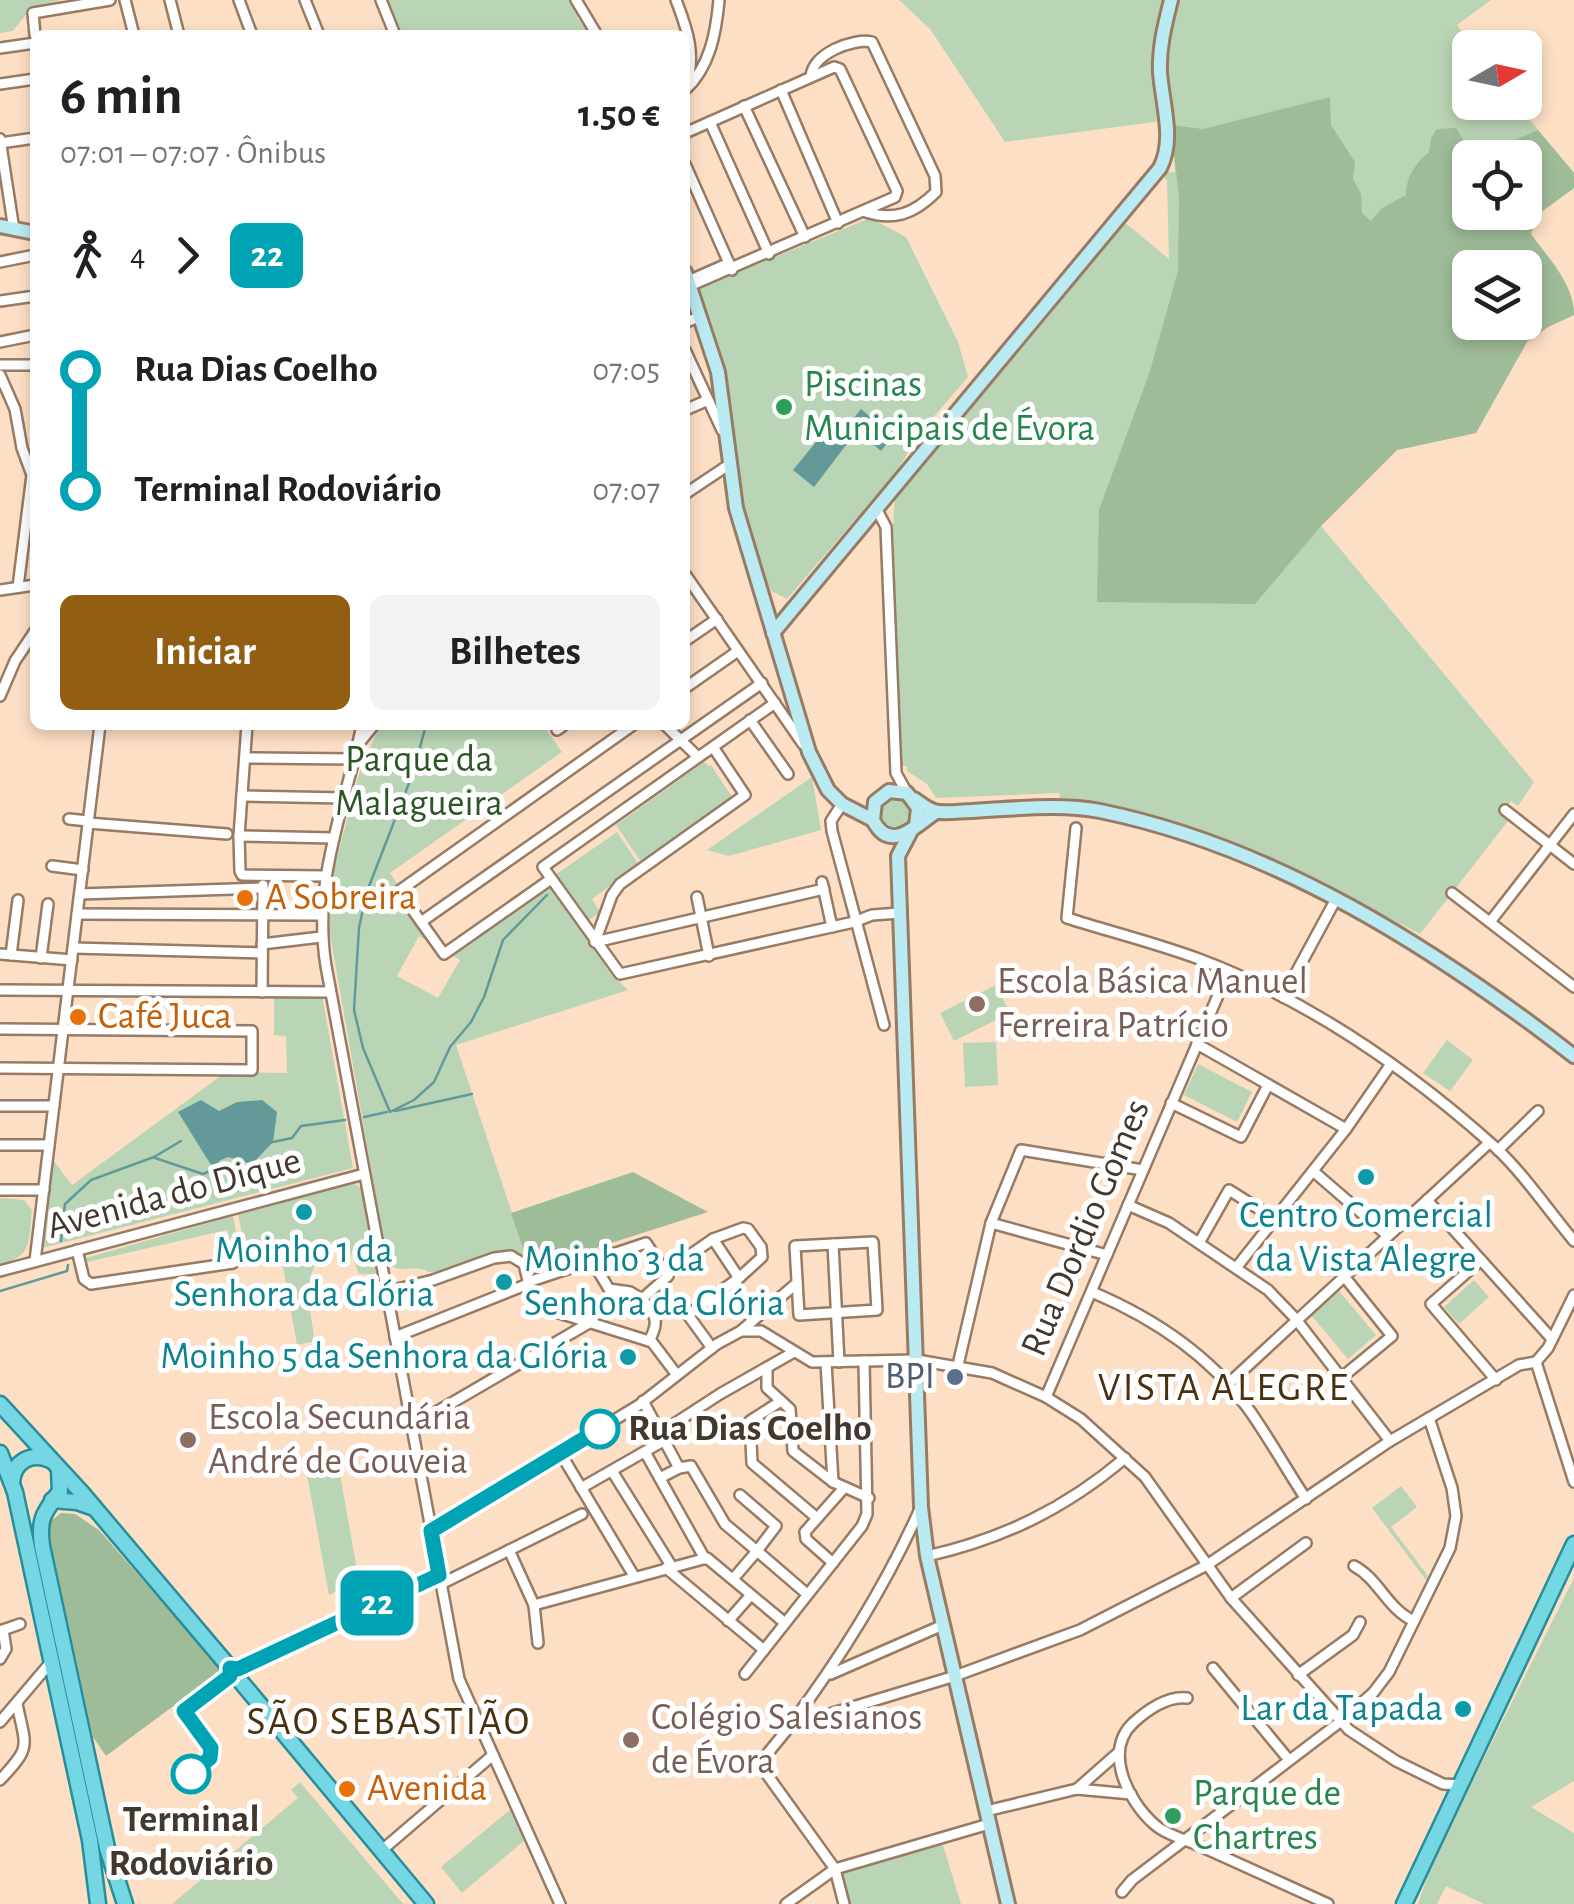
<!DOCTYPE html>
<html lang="pt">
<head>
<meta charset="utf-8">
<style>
	body { margin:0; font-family:"Alegreya Sans",sans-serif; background:#f2f2f2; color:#202124; height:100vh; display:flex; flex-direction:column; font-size:38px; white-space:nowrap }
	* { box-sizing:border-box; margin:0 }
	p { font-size:32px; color:#757577 }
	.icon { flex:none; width:55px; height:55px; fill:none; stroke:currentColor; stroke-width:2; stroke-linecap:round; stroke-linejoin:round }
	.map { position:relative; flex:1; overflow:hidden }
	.sheet { position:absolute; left:30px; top:30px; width:660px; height:700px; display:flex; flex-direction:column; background:#fff; border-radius:15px; box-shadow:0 5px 15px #0003 }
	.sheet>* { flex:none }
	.badge { padding:0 20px; border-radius:15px; font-size:35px; line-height:65px }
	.needle { width:65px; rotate:81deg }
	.controls { position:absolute; left:1452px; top:30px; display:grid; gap:20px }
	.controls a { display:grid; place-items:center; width:90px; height:90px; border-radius:15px; background:#fff; box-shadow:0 5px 15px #0003; font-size:50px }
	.map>.badge { position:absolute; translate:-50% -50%; box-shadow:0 0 0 5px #fff }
	.legs { display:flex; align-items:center; gap:15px; height:110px; padding:0 30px; font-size:32px }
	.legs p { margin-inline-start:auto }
	.summary { display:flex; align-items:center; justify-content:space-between; height:170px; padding:0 30px }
	h1 { font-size:55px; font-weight:700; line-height:75px }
	.action { display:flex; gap:20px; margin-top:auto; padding:20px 30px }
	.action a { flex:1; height:115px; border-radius:15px; background:#925e12; color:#fff; font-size:40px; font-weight:700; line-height:115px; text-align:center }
	.action a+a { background:#f2f2f2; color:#202124 }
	ul { padding:0 30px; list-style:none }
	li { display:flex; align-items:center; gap:35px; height:120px; font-size:38px }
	li i { display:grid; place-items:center; width:15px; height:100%; margin:0 12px; background:currentColor }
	li i::after { content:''; width:25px; height:25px; margin:-12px; border:8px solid; border-radius:50%; background:#fff }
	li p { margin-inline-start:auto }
	li:first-child i { background:linear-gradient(#0000 50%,currentColor 0) }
	li:last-child i { background:linear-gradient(currentColor 50%,#0000 0) }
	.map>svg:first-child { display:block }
	.green { fill:#bad5b5; fill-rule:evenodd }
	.forest { fill:#9fbc99; fill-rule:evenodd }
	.water { fill:#639999 }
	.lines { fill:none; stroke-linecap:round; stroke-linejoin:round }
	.stream { stroke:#639999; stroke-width:2.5 }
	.street-casing { stroke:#977b64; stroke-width:14 }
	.secondary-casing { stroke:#977b64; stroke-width:18 }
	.primary-casing { stroke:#288e99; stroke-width:19 }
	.street { stroke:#fff; stroke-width:9 }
	.secondary { stroke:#baebf2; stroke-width:12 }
	.primary { stroke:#75d7e4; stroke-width:14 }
	.line-1-casing { stroke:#fff; stroke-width:22 }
	.line-1 { stroke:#00a3b4; stroke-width:15 }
	.leisure-dot { fill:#2e9e5b; stroke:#fff; stroke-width:4 }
	.food-dot { fill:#e8710a; stroke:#fff; stroke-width:4 }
	.education-dot { fill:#8d6e63; stroke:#fff; stroke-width:4 }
	.culture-dot { fill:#0f9aa8; stroke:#fff; stroke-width:4 }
	.service-dot { fill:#5c6f8a; stroke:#fff; stroke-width:4 }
	.stop-1-dot { fill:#fff; stroke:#00a3b4; stroke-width:5 }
	.labels { text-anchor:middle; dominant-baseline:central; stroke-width:10; stroke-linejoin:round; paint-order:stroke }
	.leisure-label { font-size:38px; fill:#27864d; stroke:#fff; text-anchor:start }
	.park-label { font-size:38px; fill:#2c5526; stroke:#fff }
	.food-label { font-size:38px; fill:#c56008; stroke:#fff; text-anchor:start }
	.education-label { font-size:38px; fill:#785e54; stroke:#fff; text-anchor:start }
	.street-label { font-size:38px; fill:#44382e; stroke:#fff }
	.culture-label { font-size:38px; fill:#0d838f; stroke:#fff }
	.service-label { font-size:38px; fill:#4e5e75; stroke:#fff; text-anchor:end }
	.stop-label { font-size:38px; font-weight:bold; fill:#44382e; stroke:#fff; text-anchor:start }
	.neighbourhood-label { font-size:40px; letter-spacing:2.5px; fill:#49300e; stroke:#fff }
</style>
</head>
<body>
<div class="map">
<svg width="1574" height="1904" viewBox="0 0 1574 1904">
	<rect width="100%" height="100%" fill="#fddfc5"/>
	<g class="green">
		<path d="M0,0H60L31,8L13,31L0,33Z"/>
		<path d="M384,0H572L579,20L590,35H398Z"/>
		<path d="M899,0H1168L1161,121L1005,142L930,29Z"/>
		<path d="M1176,0H1491L1457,25L1473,47L1470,48V102L1516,103L1574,173V188L1537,215L1531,234C1548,259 1574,284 1574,315L1548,327L1527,342L1476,433L1397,450L1321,526L1534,782L1518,806L1511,801L1503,812L1510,818L1508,821L1420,934C1332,888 1245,847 1150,818C1120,809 1091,799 1060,798L1059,793L936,798L927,784L907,771V766H901L893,527L895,497L1161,173L1175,172L1165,49ZM1470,158H1525V212H1470ZM1161,175L1167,180L1169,259L1123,221ZM1470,268H1525V322H1470Z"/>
		<path d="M870,218L906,237L958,342L968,377L919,434L897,471L787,599L771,591L759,567L741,503L697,289Z"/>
		<path d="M383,725H543L562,752L390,873L398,885L394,889L431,943L419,936L397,976L438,998L460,960L450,954L549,884L611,974L628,990L456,1045L533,1276C499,1223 476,1272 435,1272C420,1272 434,1271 420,1269C407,1267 400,1272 389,1265L387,1260L329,928L334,869L359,774L376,734Z"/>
		<path d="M704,762L709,766L711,765L734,800L642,863L616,825Z"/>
		<path d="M812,777L821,830L729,856L707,850Z"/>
		<circle cx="895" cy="813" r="17"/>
		<path d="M617,832L639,865L592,899L600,912L588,921L555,875Z"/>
		<path d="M996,985L1010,1013L954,1041L940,1013Z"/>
		<path d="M274,995H322L353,1168L42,1248L53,1160L72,1185L226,1072L287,1073L286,1036L274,1035Z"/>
		<path d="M1447,1040L1473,1060L1450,1091L1423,1073Z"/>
		<path d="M996,1042L998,1085L965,1087L963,1043Z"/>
		<path d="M1198,1064L1252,1092L1237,1122L1184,1095Z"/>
		<path d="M354,1183L362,1189L378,1286L374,1292L362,1295L361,1288L372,1284L370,1274H359L349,1248L341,1246L326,1249C300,1277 310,1308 315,1341L297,1345L280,1250L262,1252L243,1238L238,1215Z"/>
		<path d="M0,1198L24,1200L32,1210C28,1241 34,1255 0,1265Z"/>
		<path d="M233,1216L238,1241L256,1253L234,1257L227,1230L83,1263L82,1259Z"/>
		<path d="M1474,1280L1489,1297L1459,1324L1444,1307Z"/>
		<path d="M1339,1291L1376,1335L1348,1359L1311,1315Z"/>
		<path d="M336,1452L359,1581L329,1595L304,1458Z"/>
		<path d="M1401,1486L1417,1507L1391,1527L1428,1576L1426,1580L1372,1508Z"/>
		<path d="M1574,1578V1781L1531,1807L1574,1833V1904H1484L1446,1886L1437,1904H1418L1427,1877L1483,1760Z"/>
		<path d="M300,1782L403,1904H172L298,1798L291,1790Z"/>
		<path d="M512,1808L526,1839L462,1893L441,1867Z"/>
		<path d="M942,1842L961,1904H849L841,1873Z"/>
	</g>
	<g class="forest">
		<path d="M1330,97L1331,125L1355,162L1353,179L1361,194L1362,213L1371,221L1382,208L1406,195C1406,176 1415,164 1429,152L1431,138L1437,129L1456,128L1465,143L1478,150L1504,145L1538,130L1574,173V188L1537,215L1531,234C1549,259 1574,284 1574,315L1548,327L1527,342L1476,433L1397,450L1321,526L1255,604L1097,602L1099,510L1150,371L1178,271L1179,198L1171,125L1203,129ZM1470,158H1525V212H1470ZM1470,268H1525V322H1470Z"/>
		<path d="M633,1172L708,1212L530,1269L511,1213Z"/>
		<path d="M61,1513L75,1514L99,1530L222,1670L106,1756L93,1737L49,1535L51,1521Z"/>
	</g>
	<g class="water">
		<path d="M861,409L893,436L881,451L849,424Z"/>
		<path d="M834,420L853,436L814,487L793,470Z"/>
		<path d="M201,1100L219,1111L237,1102L262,1100L277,1112L273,1142L252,1164L228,1157L219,1161L220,1170L216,1173L178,1112Z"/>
	</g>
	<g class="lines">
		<g class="stream">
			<path d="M426,725L413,773L366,894L359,928L354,1010L363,1048L390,1112L414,1100L434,1082L450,1047L471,1022L484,997L503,940L547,895"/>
			<path d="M395,1111L472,1094"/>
			<path d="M364,1117L387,1112"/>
			<path d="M273,1142L292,1138L301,1126L345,1120"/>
			<path d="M155,1158L203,1174L210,1171"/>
			<path d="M61,1241L65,1204L91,1180L154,1157L181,1141"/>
			<path d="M0,1291L67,1271L68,1265"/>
		</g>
		<g class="street-casing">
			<g id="street">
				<path d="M125,0L134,35"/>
				<path d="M170,0L179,35"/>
				<path d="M239,0L252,35"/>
				<path d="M305,0L319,35"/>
				<path d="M381,0L395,35"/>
				<path d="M576,0L597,35"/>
				<path d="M676,0C688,31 696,55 686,88"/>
				<path d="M35,35L33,13L110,0"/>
				<path d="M0,48L35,43"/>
				<path d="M811,77C812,54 852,38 872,42L935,176L936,192C914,214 893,222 863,211"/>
				<path d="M0,84L35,79"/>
				<path d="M685,90C710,67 716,33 719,0"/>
				<path d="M781,90L838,223"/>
				<path d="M744,106L805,237"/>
				<path d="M710,122L769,254"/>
				<path d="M685,133L834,67L840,69L897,191L895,197L687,287"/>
				<path d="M0,139L14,230"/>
				<path d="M0,143L35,138"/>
				<path d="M685,164L732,270"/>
				<path d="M0,262L35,255"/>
				<path d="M688,281L729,263"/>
				<path d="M0,301L35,296"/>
				<path d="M685,323L700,316"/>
				<path d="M0,342L35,335"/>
				<path d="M685,350L722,430"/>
				<path d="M0,365H35"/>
				<path d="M0,375L15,409L22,448L32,475"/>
				<path d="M685,410L708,400"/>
				<path d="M685,494L730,464"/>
				<path d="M876,508L886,527L896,773L907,793"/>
				<path d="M685,574L803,744"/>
				<path d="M18,587L32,475"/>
				<path d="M0,590L35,585"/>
				<path d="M685,641L717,619"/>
				<path d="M685,688L738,651"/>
				<path d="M0,696L15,661L35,631"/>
				<path d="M775,703L543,867L620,974L854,922L872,915L900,913"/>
				<path d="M750,720L788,774"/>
				<path d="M247,725L239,836L240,871L242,875L325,876"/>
				<path d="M362,725C345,808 312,880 326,966L459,1679L560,1904"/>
				<path d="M665,725L698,757"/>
				<path d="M557,730L564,725"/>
				<path d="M360,742L374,725"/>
				<path d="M245,758L354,759"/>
				<path d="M242,796L344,798"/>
				<path d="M842,804L831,821L832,831L884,1025"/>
				<path d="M1505,810L1574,864"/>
				<path d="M69,819L88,821"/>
				<path d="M88,823L227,834"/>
				<path d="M1076,828L1067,918C1111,932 1156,943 1199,959C1308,1000 1409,1070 1495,1147C1524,1174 1548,1210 1574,1241"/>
				<path d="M239,836L334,838"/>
				<path d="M52,866L83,870"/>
				<path d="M551,879L444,954L399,891L633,725"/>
				<path d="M822,882L832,927"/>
				<path d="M1452,893L1574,987"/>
				<path d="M80,894L262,888"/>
				<path d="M697,897L709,956"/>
				<path d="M77,914L320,915"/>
				<path d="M421,922L762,683"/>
				<path d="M1490,922L1574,814"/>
				<path d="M595,942L612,895L620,884L745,795L713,747"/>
				<path d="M595,942L824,889"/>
				<path d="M262,944L321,937"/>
				<path d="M73,948L262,953"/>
				<path d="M0,954L72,960"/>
				<path d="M11,955L18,900"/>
				<path d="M41,958L48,904"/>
				<path d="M0,990L330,992"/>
				<path d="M262,992L263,885"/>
				<path d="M1283,997L1336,899"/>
				<path d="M0,1029L252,1031V1070L0,1068"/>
				<path d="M1197,1044L1346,1129"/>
				<path d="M1171,1103L1241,1137L1268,1085"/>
				<path d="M0,1106H54"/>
				<path d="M0,1145H49"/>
				<path d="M1498,1150L1538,1111"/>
				<path d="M1313,1171L1387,1235"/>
				<path d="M0,1190H44"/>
				<path d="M1427,1200L1552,1339"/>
				<path d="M1128,1205L1169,1223L1268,1290L1295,1318L1390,1441"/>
				<path d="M991,1223L1107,1255"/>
				<path d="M743,1228L748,1229L761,1247L762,1257L739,1278L713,1239Z"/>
				<path d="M873,1242L877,1310L799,1315L795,1246Z"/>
				<path d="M1199,1243L1229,1190L1275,1219"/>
				<path d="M833,1244L839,1362"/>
				<path d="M77,1250L84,1279L91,1284L233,1263"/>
				<path d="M1481,1260L1431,1304L1496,1380"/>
				<path d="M35,1261L100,725"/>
				<path d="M592,1261L609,1289L630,1292L642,1299"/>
				<path d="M1236,1268L1346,1129L1391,1064"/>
				<path d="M0,1271L364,1174"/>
				<path d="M667,1271L713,1239"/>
				<path d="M528,1282L646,1243L668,1276L642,1299C656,1316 660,1321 649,1341"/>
				<path d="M386,1292L433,1280L494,1258L511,1256L524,1264L532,1297L540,1307L652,1342L677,1375"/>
				<path d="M1092,1292C1151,1317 1208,1354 1247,1407C1268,1436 1286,1469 1306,1499"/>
				<path d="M742,1330L797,1283"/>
				<path d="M395,1337L528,1284"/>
				<path d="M712,1348L688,1315L739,1278"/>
				<path d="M1536,1362L1574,1482"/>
				<path d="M1536,1362L1548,1348L1574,1295"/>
				<path d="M826,1363L833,1482L869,1498"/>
				<path d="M958,1365L991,1223L1021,1150L1143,1170"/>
				<path d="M767,1368V1388L790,1409L793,1451L833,1482"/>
				<path d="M1341,1378L1392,1336L1343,1275"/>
				<path d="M1228,1384L1489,1143"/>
				<path d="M1046,1397L1228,972"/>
				<path d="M643,1401L679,1468L660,1478"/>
				<path d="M781,1401L750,1421L752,1463L817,1518"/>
				<path d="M412,1426L589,1323"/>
				<path d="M660,1433L720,1394L794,1352"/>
				<path d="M645,1452L705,1559"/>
				<path d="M561,1454L634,1576"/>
				<path d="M679,1468L691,1466L725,1524L757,1551L776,1526L740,1495"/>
				<path d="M612,1471L672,1567"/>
				<path d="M581,1488L665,1440"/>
				<path d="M431,1531L639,1405L717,1344L741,1331H761L812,1362L917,1360L992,1373L1046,1397L1081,1419L1145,1477L1231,1598L1349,1730L1396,1761L1443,1784L1460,1785"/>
				<path d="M509,1550L534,1605L707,1558L785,1623"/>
				<path d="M927,1556C1003,1539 1066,1508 1125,1458"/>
				<path d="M833,1563L806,1539L805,1532L843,1489"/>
				<path d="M1354,1566C1379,1579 1387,1609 1414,1621"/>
				<path d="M666,1568L764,1650"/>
				<path d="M733,1579L757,1551L807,1594"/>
				<path d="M441,1584L582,1514"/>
				<path d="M1231,1598L1306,1543"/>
				<path d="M534,1605L538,1643"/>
				<path d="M728,1621L751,1595"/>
				<path d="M0,1631L20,1624"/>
				<path d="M0,1659L6,1649L3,1630"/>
				<path d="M1213,1668L1289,1760"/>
				<path d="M238,1669L439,1575"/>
				<path d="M745,1674L862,1526L867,1514L864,1361"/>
				<path d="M831,1674L943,1625"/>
				<path d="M1298,1675L1353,1635L1360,1622"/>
				<path d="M1187,1698C1168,1695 1146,1711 1133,1723C1103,1751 1128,1801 1154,1824C1166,1835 1187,1840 1202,1847C1244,1866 1286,1885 1328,1904"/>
				<path d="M0,1722L51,1662"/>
				<path d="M791,1724C841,1657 885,1587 919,1511"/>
				<path d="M0,1780C32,1746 26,1748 17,1704"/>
				<path d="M1077,1789L1119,1752"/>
				<path d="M986,1811L1077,1789L1131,1794"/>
				<path d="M381,1851L493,1755"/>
				<path d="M1122,1892L1132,1880L1340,1722L1373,1693L1389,1672L1450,1548L1456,1516L1452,1488L1429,1418"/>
				<path d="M786,1904L835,1869L989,1824"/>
				<path d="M844,1904L835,1869L763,1769L768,1753L790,1726L955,1676L1080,1630L1207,1565L1390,1441L1519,1365L1536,1362"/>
			</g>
		</g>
		<g class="secondary-casing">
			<g id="secondary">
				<path d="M0,226L35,233"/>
				<path d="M685,272L718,372L736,508L809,752L828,790L842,804L873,820"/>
				<path d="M773,633L1160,168C1175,139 1162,103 1160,72C1159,47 1165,24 1171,0"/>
				<path d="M914,799C920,803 927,809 934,811C944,814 960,811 971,811C1013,809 1059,803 1100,811C1276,847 1434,948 1574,1056"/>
				<path d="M916,826L918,808L907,793L889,791L875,802L873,820C890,854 915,826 936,812"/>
				<path d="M910,833L898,856L921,1507L927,1556L1008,1904"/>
			</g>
		</g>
		<g class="primary-casing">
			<g id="primary">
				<path d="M0,1404L82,1493L230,1668L238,1669L237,1677"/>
				<path d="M0,1453L15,1492L90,1840L98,1904"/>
				<path d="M59,1470L60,1491C45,1512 38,1517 42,1546L107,1848L125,1904"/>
				<path d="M12,1482C14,1461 31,1452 50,1460"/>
				<path d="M52,1500L77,1502L94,1508"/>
				<path d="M231,1677H237L426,1904"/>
				<path d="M1404,1904L1574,1544"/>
			</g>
		</g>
		<use href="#street" class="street"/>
		<use href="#secondary" class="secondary"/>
		<use href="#primary" class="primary"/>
	</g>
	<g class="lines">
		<g class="line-1-casing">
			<path id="line-1" d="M191,1774L210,1758L211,1748L184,1711L230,1676V1668L238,1669L439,1575L431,1531L600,1429"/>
		</g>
		<use href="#line-1" class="line-1"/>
	</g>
	<g class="leisure-dot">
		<circle cx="784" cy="407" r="10"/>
		<circle cx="1173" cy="1816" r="10"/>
	</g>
	<g class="food-dot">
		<circle cx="245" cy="898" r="10"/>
		<circle cx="78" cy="1017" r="10"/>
		<circle cx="347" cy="1789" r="10"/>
	</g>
	<g class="education-dot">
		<circle cx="977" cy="1004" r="10"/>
		<circle cx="188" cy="1440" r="10"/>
		<circle cx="631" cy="1740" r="10"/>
	</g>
	<g class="culture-dot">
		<circle cx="1366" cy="1177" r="10"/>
		<circle cx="304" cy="1212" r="10"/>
		<circle cx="504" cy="1282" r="10"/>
		<circle cx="628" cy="1357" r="10"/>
		<circle cx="1463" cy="1709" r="10"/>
	</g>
	<circle class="service-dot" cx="955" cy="1377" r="10"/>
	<g class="stop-1-dot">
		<circle cx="600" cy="1429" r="18"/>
		<circle cx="191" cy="1774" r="18"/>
	</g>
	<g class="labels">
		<g class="leisure-label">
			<text x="804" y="385">Piscinas<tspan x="804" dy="44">Municipais de Évora</tspan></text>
			<text x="1193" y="1794">Parque de<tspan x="1193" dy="44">Chartres</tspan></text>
		</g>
		<g class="park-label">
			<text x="419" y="760">Parque da<tspan x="419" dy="44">Malagueira</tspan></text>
		</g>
		<g class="food-label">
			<text x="265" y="898">A Sobreira</text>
			<text x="98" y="1017">Café Juca</text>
			<text x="367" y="1789">Avenida</text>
		</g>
		<g class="education-label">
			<text x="997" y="982">Escola Básica Manuel<tspan x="997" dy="44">Ferreira Patrício</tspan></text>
			<text x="208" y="1418">Escola Secundária<tspan x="208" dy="44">André de Gouveia</tspan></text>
			<text x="651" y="1718">Colégio Salesianos<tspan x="651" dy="44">de Évora</tspan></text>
		</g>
		<g class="street-label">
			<text transform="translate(174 1194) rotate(-15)">Avenida do Dique</text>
			<text transform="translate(1086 1228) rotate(-67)">Rua Dordio Gomes</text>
		</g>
		<g class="culture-label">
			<text x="1366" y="1216">Centro Comercial<tspan x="1366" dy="44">da Vista Alegre</tspan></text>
			<text x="304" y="1251">Moinho 1 da<tspan x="304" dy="44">Senhora da Glória</tspan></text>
			<text x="524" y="1260" text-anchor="start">Moinho 3 da<tspan x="524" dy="44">Senhora da Glória</tspan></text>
			<text x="608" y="1357" text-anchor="end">Moinho 5 da Senhora da Glória</text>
			<text x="1443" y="1709" text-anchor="end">Lar da Tapada</text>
		</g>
		<g class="service-label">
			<text x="935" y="1377">BPI</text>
		</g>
		<g class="stop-label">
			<text x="628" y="1429">Rua Dias Coelho</text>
			<text x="191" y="1820" text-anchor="middle">Terminal<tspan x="191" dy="44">Rodoviário</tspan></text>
		</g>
		<g class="neighbourhood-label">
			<text x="1224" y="1388">VISTA ALEGRE</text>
			<text x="389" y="1722">SÃO SEBASTIÃO</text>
		</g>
	</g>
</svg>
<div class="controls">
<a><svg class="needle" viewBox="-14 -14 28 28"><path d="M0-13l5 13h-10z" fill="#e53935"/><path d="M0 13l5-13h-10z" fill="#757577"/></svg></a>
<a><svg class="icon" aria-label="locate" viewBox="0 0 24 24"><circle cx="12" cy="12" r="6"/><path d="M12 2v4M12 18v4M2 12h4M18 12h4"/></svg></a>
<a><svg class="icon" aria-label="layers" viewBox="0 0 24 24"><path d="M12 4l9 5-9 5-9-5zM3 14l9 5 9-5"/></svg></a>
</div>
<b class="badge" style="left:377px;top:1603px;background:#00a3b4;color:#fff">22</b>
<section class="sheet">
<div class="summary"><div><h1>6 min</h1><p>07:01 – 07:07 · Ônibus</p></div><b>1.50 €</b></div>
<div class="legs"><svg class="icon" aria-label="walk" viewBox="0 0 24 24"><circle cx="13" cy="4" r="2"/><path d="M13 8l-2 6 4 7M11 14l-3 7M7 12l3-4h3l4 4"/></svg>4<svg class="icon" aria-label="forward" viewBox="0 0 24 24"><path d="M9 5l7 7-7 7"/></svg><b class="badge" style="background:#00a3b4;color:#fff">22</b></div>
<ul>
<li><i style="color:#00a3b4"></i><b>Rua Dias Coelho</b><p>07:05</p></li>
<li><i style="color:#00a3b4"></i><b>Terminal Rodoviário</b><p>07:07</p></li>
</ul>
<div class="action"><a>Iniciar</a><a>Bilhetes</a></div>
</section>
</div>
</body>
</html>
